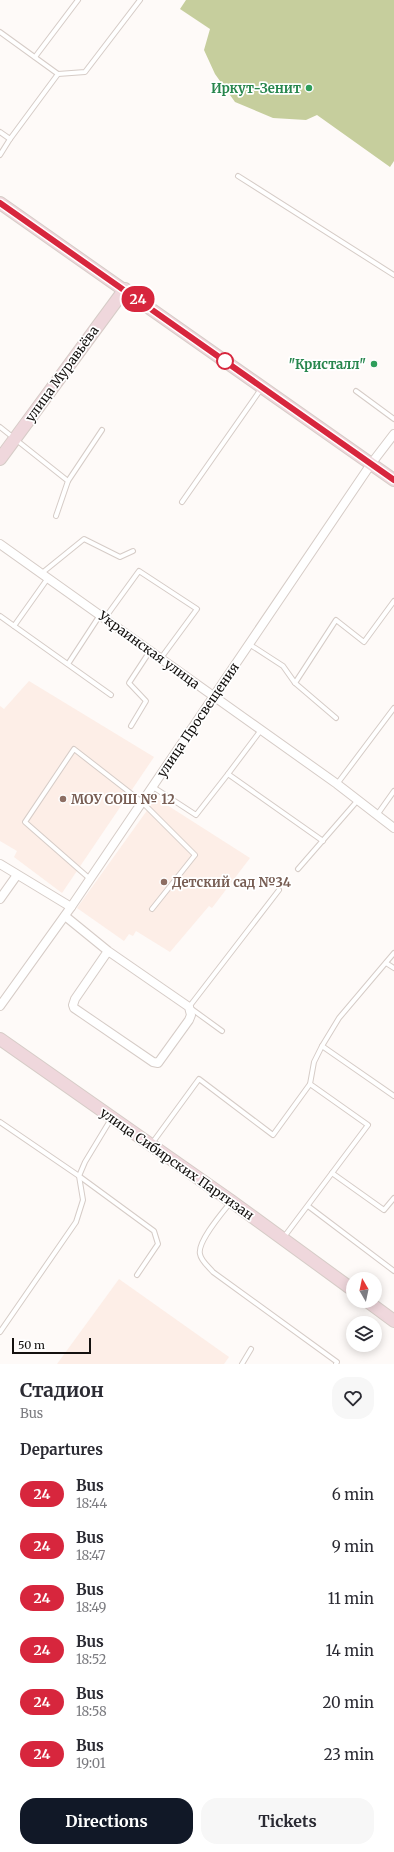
<!DOCTYPE html>
<html lang="en">
<head>
<meta charset="utf-8">
<style>
	body { margin:0; font-family:Merriweather,serif; background:#f7f7f7; color:#2b2b33; height:100vh; display:flex; flex-direction:column; font-size:15px; white-space:nowrap }
	* { box-sizing:border-box; margin:0 }
	p { font-size:13px; color:#7c7c81 }
	.icon { flex:none; width:22px; height:22px; fill:none; stroke:currentColor; stroke-width:2; stroke-linecap:round; stroke-linejoin:round }
	.map { position:relative; height:1364px; overflow:hidden }
	.drawer { display:flex; flex-direction:column; background:#fff; flex:1 }
	.drawer>* { flex:none }
	.badge { padding:0 8px; border-radius:13px; font-size:14px; line-height:26px }
	.needle { width:26px; rotate:351deg }
	.tools { position:absolute; left:346px; top:1272px; display:grid; gap:8px }
	.tools a { display:grid; place-items:center; width:36px; height:36px; border-radius:50%; background:#fff; box-shadow:0 2px 10px #0003; font-size:20px }
	.scale { position:absolute; left:12px; bottom:10px; width:79px; box-sizing:border-box; padding-left:4px; border:2px solid #14110f; border-top:0; font-size:11px; line-height:14px; white-space:nowrap; color:#14110f; -webkit-text-stroke:3px #fff; paint-order:stroke }
	.map>.badge { position:absolute; translate:-50% -50%; box-shadow:0 0 0 2px #fff }
	h2 { padding:0 20px; font-size:15px; line-height:36px }
	.round { display:grid; place-items:center; flex:none; width:42px; height:42px; border-radius:16px; background:#f7f7f7 }
	.summary { display:flex; align-items:center; justify-content:space-between; height:68px; padding:0 20px }
	h1 { font-size:19px; font-weight:700; line-height:30px }
	.primary-button { display:flex; gap:8px; margin-top:auto; padding:8px 20px }
	.primary-button a { flex:1; height:46px; border-radius:16px; background:#111827; color:#fff; font-size:16px; font-weight:700; line-height:46px; text-align:center }
	.primary-button a+a { background:#f7f7f7; color:#2b2b33 }
	ul { padding:0; list-style:none }
	li { display:flex; align-items:center; gap:12px; height:52px; padding:0 20px }
	li div { flex:1 }
	li b { display:block; font-size:15px }
	li em { font-style:normal }
	li .badge { min-width:44px; font-weight:700; text-align:center }
	.map>svg:first-child { display:block }
	.built { fill:#fdeee7 }
	.green { fill:#c6ce9d }
	.lines { fill:none; stroke-linecap:round; stroke-linejoin:round }
	.lane-casing { stroke:#d6ccc7; stroke-width:6 }
	.street-casing { stroke:#d6ccc7; stroke-width:10 }
	.secondary-casing { stroke:#d6ccc7; stroke-width:14 }
	.lane { stroke:#fff; stroke-width:4 }
	.street { stroke:#fff; stroke-width:8 }
	.secondary { stroke:#efd7dc; stroke-width:12 }
	.line-casing { stroke:#fff; stroke-width:9 }
	.line { stroke:#d7263d; stroke-width:6 }
	.leisure-dot { fill:#2e9e5b; stroke:#fff; stroke-width:1.5 }
	.stop-dot { fill:#fff; stroke:#d7263d; stroke-width:2 }
	.education-dot { fill:#8d6e63; stroke:#fff; stroke-width:1.5 }
	.labels { text-anchor:middle; dominant-baseline:central; stroke-width:3.5; stroke-linejoin:round; paint-order:stroke }
	.leisure-label { font-size:13px; font-weight:bold; fill:#27864d; stroke:#fff; text-anchor:end }
	.street-label { font-size:13px; fill:#14110f; stroke:#fff }
	.education-label { font-size:13px; font-weight:bold; fill:#785e54; stroke:#fff; text-anchor:start }
</style>
</head>
<body>
<div class="map">
<svg width="394" height="1364" viewBox="0 0 394 1364">
	<rect width="100%" height="100%" fill="#fefaf8"/>
	<g class="built">
		<path d="M29,681L154,757L62,893L14,857L17,851L0,841V706L4,709Z"/>
		<path d="M156,798L250,858L212,908L209,906L170,952L136,931L133,936L129,934L124,941L77,908Z"/>
		<path d="M119,1279L229,1357L224,1364H57Z"/>
	</g>
	<path class="green" d="M186,0H394V161L390,167L317,115L306,120L273,118L235,102L215,74L204,50L210,29L180,9Z"/>
	<g class="lines">
		<g class="lane-casing">
			<g id="lane">
				<path d="M0,32L58,74L10,139L0,132"/>
				<path d="M35,57L78,0"/>
				<path d="M58,74L85,72L140,0"/>
				<path d="M0,155L10,139"/>
				<path d="M238,176L394,275"/>
				<path d="M356,391L394,419"/>
				<path d="M0,427L68,481L56,516"/>
				<path d="M68,481L102,430"/>
				<path d="M182,502L261,389"/>
				<path d="M42,573L84,539L120,557L133,551"/>
				<path d="M0,616L14,626L48,578"/>
				<path d="M105,618L139,571L197,609L161,658"/>
				<path d="M14,626L111,695"/>
				<path d="M249,644L283,666L295,683L336,718"/>
				<path d="M68,664L100,615"/>
				<path d="M295,683L336,620L364,642L394,601"/>
				<path d="M131,726L146,701L129,683L150,651"/>
				<path d="M261,730L228,774L323,841"/>
				<path d="M337,784L394,708"/>
				<path d="M153,787L196,815L228,774"/>
				<path d="M377,815L394,791"/>
				<path d="M298,869L358,800"/>
				<path d="M90,879L25,822L74,749L142,802L195,855L152,909"/>
				<path d="M386,963L394,968"/>
				<path d="M222,1031L189,1007L279,890"/>
				<path d="M322,1046L394,1096"/>
				<path d="M0,1122L79,1176L154,1231L158,1244L137,1275"/>
				<path d="M153,1142L199,1079L273,1135L310,1084"/>
				<path d="M332,1173L384,1210L394,1198"/>
				<path d="M230,1203C222,1213 197,1242 200,1254C201,1261 209,1267 213,1272L337,1362L336,1364"/>
				<path d="M308,1206L394,1271"/>
				<path d="M284,1237L368,1125L310,1084L314,1062L322,1046L339,1018L394,953"/>
				<path d="M0,1332L76,1222L83,1200L79,1176L85,1162L111,1119"/>
				<path d="M242,1364L251,1349"/>
			</g>
		</g>
		<g class="street-casing">
			<g id="street">
				<path d="M0,544L337,784L394,828"/>
				<path d="M0,864L71,907"/>
				<path d="M0,899L17,875"/>
				<path d="M65,916L108,951L189,1007L191,1015L189,1020L158,1063L153,1062L74,1008L73,1005L75,999L108,951"/>
				<path d="M0,1006L71,907L371,464L394,434"/>
			</g>
		</g>
		<g class="secondary-casing">
			<g id="secondary">
				<path d="M0,203L394,480"/>
				<path d="M0,459L125,289"/>
				<path d="M0,1039L231,1201L353,1290"/>
				<path d="M367,1301L394,1321"/>
			</g>
		</g>
		<use href="#lane" class="lane"/>
		<use href="#street" class="street"/>
		<use href="#secondary" class="secondary"/>
	</g>
	<g class="lines">
		<g class="line-casing">
			<path id="line" d="M0,203L394,480"/>
		</g>
		<use href="#line" class="line"/>
	</g>
	<g class="leisure-dot">
		<circle cx="309" cy="88" r="4"/>
		<circle cx="374" cy="364" r="4"/>
	</g>
	<circle class="stop-dot" cx="225" cy="361" r="8"/>
	<g class="education-dot">
		<circle cx="63" cy="799" r="4"/>
		<circle cx="164" cy="882" r="4"/>
	</g>
	<g class="labels">
		<g class="leisure-label">
			<text x="301" y="88">Иркут-Зенит</text>
			<text x="366" y="364">"Кристалл"</text>
		</g>
		<g class="street-label">
			<text transform="translate(62 374) rotate(-54)">улица Муравьёва</text>
			<text transform="translate(149 650) rotate(36)">Украинская улица</text>
			<text transform="translate(198 720) rotate(-56)">улица Просвещения</text>
			<text transform="translate(177 1164) rotate(35)">улица Сибирских Партизан</text>
		</g>
		<g class="education-label">
			<text x="71" y="799">МОУ СОШ № 12</text>
			<text x="172" y="882">Детский сад №34</text>
		</g>
	</g>
</svg>
<div class="tools">
<a><svg class="needle" viewBox="-14 -14 28 28"><path d="M0-13l5 13h-10z" fill="#e53935"/><path d="M0 13l5-13h-10z" fill="#7c7c81"/></svg></a>
<a><svg class="icon" aria-label="layers" viewBox="0 0 24 24"><path d="M12 4l9 5-9 5-9-5zM3 14l9 5 9-5"/></svg></a>
</div>
<div class="scale">50 m</div>
<b class="badge" style="left:138px;top:299px;background:#d7263d;color:#fff">24</b>
</div>
<section class="drawer">
<div class="summary"><div><h1>Стадион</h1><p>Bus</p></div><a class="round"><svg class="icon" aria-label="heart" viewBox="0 0 24 24"><path d="M12 20l-8-8c-3-5 5-10 8-4 3-6 11-1 8 4z"/></svg></a></div>
<h2>Departures</h2>
<ul>
<li><span class="badge" style="background:#d7263d;color:#fff">24</span><div><b>Bus</b><p>18:44</p></div><em>6 min</em></li>
<li><span class="badge" style="background:#d7263d;color:#fff">24</span><div><b>Bus</b><p>18:47</p></div><em>9 min</em></li>
<li><span class="badge" style="background:#d7263d;color:#fff">24</span><div><b>Bus</b><p>18:49</p></div><em>11 min</em></li>
<li><span class="badge" style="background:#d7263d;color:#fff">24</span><div><b>Bus</b><p>18:52</p></div><em>14 min</em></li>
<li><span class="badge" style="background:#d7263d;color:#fff">24</span><div><b>Bus</b><p>18:58</p></div><em>20 min</em></li>
<li><span class="badge" style="background:#d7263d;color:#fff">24</span><div><b>Bus</b><p>19:01</p></div><em>23 min</em></li>
</ul>
<div class="primary-button"><a>Directions</a><a>Tickets</a></div>
</section>
</body>
</html>
